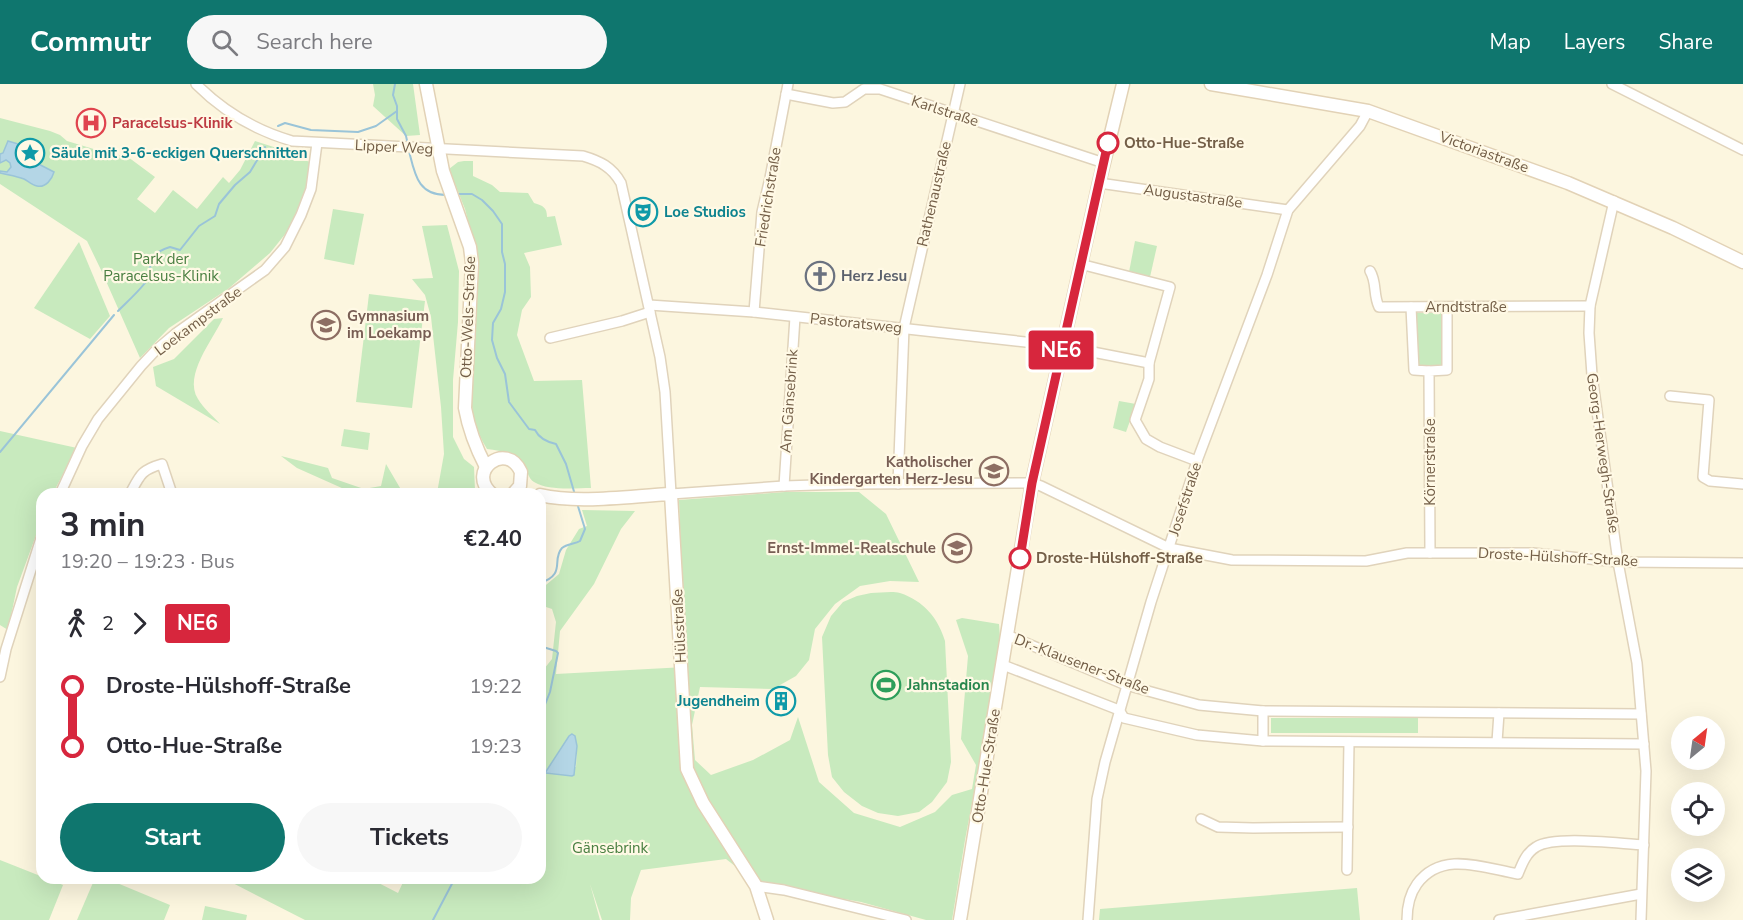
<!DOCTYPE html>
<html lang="en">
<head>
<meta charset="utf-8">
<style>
	body { margin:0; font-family:"Nunito Sans",sans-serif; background:#f7f7f7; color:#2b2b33; height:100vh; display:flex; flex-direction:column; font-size:22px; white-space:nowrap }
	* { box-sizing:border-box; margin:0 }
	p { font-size:20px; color:#7c7c81 }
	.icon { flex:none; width:33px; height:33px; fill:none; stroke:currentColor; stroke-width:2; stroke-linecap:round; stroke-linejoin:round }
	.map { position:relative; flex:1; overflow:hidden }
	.panel { position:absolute; left:36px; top:404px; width:510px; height:396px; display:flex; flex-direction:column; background:#fff; border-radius:18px; box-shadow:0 6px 24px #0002 }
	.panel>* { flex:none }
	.badge { padding:0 12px; border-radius:4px; font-size:21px; line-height:39px }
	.needle { width:39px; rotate:29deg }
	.tools { position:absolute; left:1671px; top:632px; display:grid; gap:12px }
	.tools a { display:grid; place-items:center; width:54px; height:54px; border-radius:50%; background:#fff; box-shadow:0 6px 24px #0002; font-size:30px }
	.map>.badge { position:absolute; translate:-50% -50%; box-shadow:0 0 0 3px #fff }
	.legs { display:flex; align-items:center; gap:9px; height:66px; padding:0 24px; font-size:20px }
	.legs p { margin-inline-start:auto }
	.summary { display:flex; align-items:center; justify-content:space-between; height:102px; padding:0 24px }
	h1 { font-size:33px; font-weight:700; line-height:45px }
	.action { display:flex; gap:12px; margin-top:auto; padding:12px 24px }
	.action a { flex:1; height:69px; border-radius:36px; background:#0f766e; color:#fff; font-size:24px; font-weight:700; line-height:69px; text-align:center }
	.action a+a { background:#f7f7f7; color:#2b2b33 }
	ul { padding:0 24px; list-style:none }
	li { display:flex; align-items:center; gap:21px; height:60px; font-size:22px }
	li i { display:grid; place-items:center; width:9px; height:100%; margin:0 8px; background:currentColor }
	li i::after { content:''; width:15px; height:15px; margin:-8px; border:4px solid; border-radius:50%; background:#fff }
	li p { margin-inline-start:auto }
	li:first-child i { background:linear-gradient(#0000 50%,currentColor 0) }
	li:last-child i { background:linear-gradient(currentColor 50%,#0000 0) }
	header { display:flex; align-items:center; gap:36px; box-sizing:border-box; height:84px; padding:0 30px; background:#0f766e; color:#fff }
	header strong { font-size:28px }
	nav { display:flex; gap:33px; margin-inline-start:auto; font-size:21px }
	.search { width:420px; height:54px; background:#f7f7f7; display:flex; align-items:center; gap:15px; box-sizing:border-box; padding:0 21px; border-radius:33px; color:#7c7c81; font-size:22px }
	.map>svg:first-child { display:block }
	.green { fill:#c8eabe; fill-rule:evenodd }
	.water { fill:#b4d6e6; stroke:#9ac4d8; stroke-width:1.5 }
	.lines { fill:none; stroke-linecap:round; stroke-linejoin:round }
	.stream { stroke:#9ac4d8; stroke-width:2 }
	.street-casing { stroke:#e0d3bb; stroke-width:12 }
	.secondary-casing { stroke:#e2d2b6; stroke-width:15 }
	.street { stroke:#fff; stroke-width:9 }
	.secondary { stroke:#fff; stroke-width:12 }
	.line-1-casing { stroke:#fff; stroke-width:14 }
	.line-1 { stroke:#d7263d; stroke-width:9 }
	.stop-1-dot { fill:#fff; stroke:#d7263d; stroke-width:3 }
	.labels { text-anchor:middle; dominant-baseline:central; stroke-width:4.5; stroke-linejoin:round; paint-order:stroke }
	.street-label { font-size:15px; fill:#735e47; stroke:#fff9e5 }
	.health-label { font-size:15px; font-weight:bold; fill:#be3a42; stroke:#fff9e5; text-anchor:start }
	.stop-label { font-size:15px; font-weight:bold; fill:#735e47; stroke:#fff9e5; text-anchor:start }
	.culture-label { font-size:15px; font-weight:bold; fill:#0d838f; stroke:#fff9e5; text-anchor:start }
	.park-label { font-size:15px; fill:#497f41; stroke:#fff9e5 }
	.worship-label { font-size:15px; font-weight:bold; fill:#5b616d; stroke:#fff9e5; text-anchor:start }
	.education-label { font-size:15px; font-weight:bold; fill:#785e54; stroke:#fff9e5; text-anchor:end }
	.leisure-label { font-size:15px; font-weight:bold; fill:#27864d; stroke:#fff9e5; text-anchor:start }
</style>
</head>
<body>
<header>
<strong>Commutr</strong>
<div class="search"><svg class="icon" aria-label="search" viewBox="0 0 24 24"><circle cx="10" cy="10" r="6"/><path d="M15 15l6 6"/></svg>Search here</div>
<nav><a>Map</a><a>Layers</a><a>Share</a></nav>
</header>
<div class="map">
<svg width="1743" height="836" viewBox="0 0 1743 836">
	<rect width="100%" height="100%" fill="#fcf6df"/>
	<g class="green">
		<path d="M373,0H413L420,51L406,52L373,22L375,11Z"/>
		<path d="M0,34L50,47L60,51L67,57L97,66L128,73L155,93L137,115L155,129L173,106L197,125L223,93L229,99L240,86L255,57L286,67L294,77H307L311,78L305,107L295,131L286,149L270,169L228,205L169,244L140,274L102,188L87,157L0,100Z"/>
		<path d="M464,77H473V92L492,101L500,108L528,109L534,119C543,122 547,123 547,133L555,132L562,161L524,169L530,183L531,213L522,226L517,251L534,297L582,296L591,404C575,404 548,407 534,398C528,394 528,388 525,382C518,368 501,367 487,365C476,347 473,334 471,314L474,160L465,125L449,85L458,78Z"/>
		<path d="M333,125L364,130L354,181L324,175Z"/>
		<path d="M447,141L459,187L458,238L453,296V353L464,375L474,383L475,406L473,409H437L444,370L441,323L431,233L425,211L412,195L433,194L422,142Z"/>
		<path d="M1135,157L1157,162L1150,193L1129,188Z"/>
		<path d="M79,158L110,232L90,255L34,224Z"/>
		<path d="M369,210L425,217L412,324L356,318Z"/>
		<path d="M1415,229H1442L1443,282L1416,281Z"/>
		<path d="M223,234C213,256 183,291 198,315C203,324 213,332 220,340L156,302L153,283L174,275L214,235Z"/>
		<path d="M1119,317L1136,320L1126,348L1113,344Z"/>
		<path d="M344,345L370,349L368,366L341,362Z"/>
		<path d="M0,347L77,364L53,409L42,410V435L17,503L8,546L0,541Z"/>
		<path d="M281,372L328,384L332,394L364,405L381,402L386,380L403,409H353L297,384Z"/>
		<path d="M785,408H859L886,430L919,498L890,497L860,502L835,520L815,545L809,576L796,592L773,605L700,603L692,641L695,676L711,691L753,676L790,656L798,633L819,698L854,729L900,743L935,728L952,711L972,705L976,681L961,655L968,572L956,536L962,534L999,540L1001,567L965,756L952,836H926L861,818L758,800L726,775L641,786L631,814L630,836H602L590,800L600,836H305L223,794H369L398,809L405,794H540V590L552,575L556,538L552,525L540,521V506L559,490L566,466L579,445L587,442L582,426L635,427L621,445L594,500L560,547L556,590L685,583L679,416ZM569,652H575L577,662L576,683L546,686L553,678Z"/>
		<path d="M871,509C880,509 892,507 900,509C924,517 938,534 945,557L951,678L947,698L932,718L919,728L898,732L878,729L862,722L844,708L832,693L828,671L822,553L831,532L843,518L857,512Z"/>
		<rect x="1271" y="634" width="147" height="15"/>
		<path d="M0,776L63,801L49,836H0Z"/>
		<path d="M95,794H105L170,821L164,836H77Z"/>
		<path d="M1357,804L1360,836H1099L1100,825Z"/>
		<path d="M205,822L247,831L246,836H202Z"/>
	</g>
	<g class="water">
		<path d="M8,57L25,62V64L20,63L19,70L54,88C52,95 46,104 37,102C32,101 28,97 24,95C16,92 8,91 0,89V87L7,88L11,83L10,79L6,76L0,79V70L3,69Z"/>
		<path d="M572,650L575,652L577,662L574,691L572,692L545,689L569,652Z"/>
	</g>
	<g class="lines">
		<g class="stream">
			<path d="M395,0L393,11L397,22V35L406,52L408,61"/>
			<path d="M278,42L285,39L311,46L358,48L376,42L397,27"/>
			<path d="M409,67C415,91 418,112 448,111"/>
			<path d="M456,110H472L482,116L493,127L502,140V168L505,180V208L501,225L493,239L492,256L497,274L505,290L509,318L529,345L535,346C539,354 547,358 556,360L566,380L575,411"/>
			<path d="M118,227C127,218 137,209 145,199C156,184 141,172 170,163L180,166L199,142L215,132L219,120L235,101L250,88L265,63"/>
			<path d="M0,368L114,231"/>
			<path d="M540,499C567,490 551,476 562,464C567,460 575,460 580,457L585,445L577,419"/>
			<path d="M540,540L543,563L556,567L558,569L550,608L540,633"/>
			<path d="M433,836L455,794"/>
		</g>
		<g class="street-casing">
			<g id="street">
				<path d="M196,0C224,28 254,46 292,57L583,72C600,77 612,83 621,99L660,273L665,308L671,410L784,402L848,400L1032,399L1041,402L1169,464L1232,476L1366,477L1407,469H1533L1618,478L1743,479"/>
				<path d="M1612,0L1743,66"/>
				<path d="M786,10L833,19L845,18L864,5H880L1104,79"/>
				<path d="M1099,99L1288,126"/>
				<path d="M1614,117L1590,222L1589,249L1592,291L1618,478L1637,579L1646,687L1641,836"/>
				<path d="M1370,187C1377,198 1373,211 1379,223L1590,222"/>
				<path d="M649,221L754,228L1062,262L1149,279L1170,203L1080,180"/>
				<path d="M1411,223L1414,286L1429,287"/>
				<path d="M754,228L762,128L770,94L788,0"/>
				<path d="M550,254L622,237L650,228"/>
				<path d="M1149,279V295L1135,336L1146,355L1160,363L1197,377"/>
				<path d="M1670,312L1709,316L1703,393L1710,397L1743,400"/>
				<path d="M898,400L904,244L960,0"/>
				<path d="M784,402L795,233"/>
				<path d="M60,410L82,362L98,335L141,282L156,266L175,250L265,186L285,163L301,131L311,105L317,59"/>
				<path d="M130,410C140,391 141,386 162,380L172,410"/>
				<path d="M1430,469L1429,287L1447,286V223"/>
				<path d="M1007,551L1126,601L1199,621L1263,627L1641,630"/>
				<path d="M1003,581L1119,626L1124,634L1197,651L1263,657L1644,660"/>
				<path d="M0,593L6,565L42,451"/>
				<path d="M1263,657V627"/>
				<path d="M1497,658L1499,629"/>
				<path d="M1201,735L1218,743L1253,744L1348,743"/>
				<path d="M1347,786L1349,658"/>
				<path d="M756,802L784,806L906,836"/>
				<path d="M1088,836L1097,715L1105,678L1151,518L1197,377L1267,191L1288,126L1360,42L1368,27"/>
				<path d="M1407,836C1407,823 1409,811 1417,800C1442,766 1483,784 1518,790C1522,780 1526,769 1536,763C1555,751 1620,760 1644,761"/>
				<path d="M1499,836L1641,810"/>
			</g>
		</g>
		<g class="secondary-casing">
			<g id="secondary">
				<path d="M426,0L443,87L470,163L472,179L465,324C469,346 476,364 486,383"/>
				<path d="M1211,0L1368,27L1568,99L1673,144L1743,178"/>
				<path d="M492,410C465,387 507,356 521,388L520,402L513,410"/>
				<path d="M540,411C579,420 630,412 671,410L687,685L703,719L756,802L767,836"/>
				<path d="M960,836L1032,399L1099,99L1123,0"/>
			</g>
		</g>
		<use href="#street" class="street"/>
		<use href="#secondary" class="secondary"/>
	</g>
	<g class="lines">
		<g class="line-1-casing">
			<path id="line-1" d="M1020,474L1032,399L1108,59"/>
		</g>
		<use href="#line-1" class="line-1"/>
	</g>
	<defs>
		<g id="hospital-ring" transform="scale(1.5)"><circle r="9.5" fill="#fff9e5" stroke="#e0444e" stroke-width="1.5"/><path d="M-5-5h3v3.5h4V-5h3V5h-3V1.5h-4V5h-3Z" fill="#e0444e"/></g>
		<g id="sight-ring" transform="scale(1.5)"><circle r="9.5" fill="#fff9e5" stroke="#0f9aa8" stroke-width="1.5"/><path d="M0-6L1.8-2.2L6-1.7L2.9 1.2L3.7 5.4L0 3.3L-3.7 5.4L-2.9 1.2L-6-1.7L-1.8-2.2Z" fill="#0f9aa8"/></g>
		<g id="theatre-ring" transform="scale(1.5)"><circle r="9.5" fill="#fff9e5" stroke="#0f9aa8" stroke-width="1.5"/><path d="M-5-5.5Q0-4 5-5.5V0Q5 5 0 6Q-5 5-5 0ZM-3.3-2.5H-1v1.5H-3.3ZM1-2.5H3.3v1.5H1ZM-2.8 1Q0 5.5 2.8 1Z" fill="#0f9aa8"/></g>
		<g id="church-ring" transform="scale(1.5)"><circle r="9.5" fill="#fff9e5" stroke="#6b7280" stroke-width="1.5"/><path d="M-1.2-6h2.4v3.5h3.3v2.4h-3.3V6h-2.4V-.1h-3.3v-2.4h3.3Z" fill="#6b7280"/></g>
		<g id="school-ring" transform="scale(1.5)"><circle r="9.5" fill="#fff9e5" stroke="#8d6e63" stroke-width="1.5"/><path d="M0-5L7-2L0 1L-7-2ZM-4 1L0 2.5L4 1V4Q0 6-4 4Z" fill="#8d6e63"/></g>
		<g id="stadium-ring" transform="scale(1.5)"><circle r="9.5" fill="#fff9e5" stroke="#2e9e5b" stroke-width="1.5"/><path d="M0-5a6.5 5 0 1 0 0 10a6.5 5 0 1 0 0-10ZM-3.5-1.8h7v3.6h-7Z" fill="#2e9e5b"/></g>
		<g id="building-ring" transform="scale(1.5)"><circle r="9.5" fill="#fff9e5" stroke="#0f9aa8" stroke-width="1.5"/><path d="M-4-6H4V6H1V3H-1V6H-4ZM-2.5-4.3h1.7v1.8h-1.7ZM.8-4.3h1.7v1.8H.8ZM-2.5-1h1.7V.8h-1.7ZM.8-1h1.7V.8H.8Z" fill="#0f9aa8"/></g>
	</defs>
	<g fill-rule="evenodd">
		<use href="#hospital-ring" x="91" y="39"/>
		<use href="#sight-ring" x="30" y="69"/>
		<use href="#theatre-ring" x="643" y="128"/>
		<use href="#church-ring" x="820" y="192"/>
		<use href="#school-ring" x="326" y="241"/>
		<use href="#school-ring" x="994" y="387"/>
		<use href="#school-ring" x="957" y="464"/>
		<use href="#stadium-ring" x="886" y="601"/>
		<use href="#building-ring" x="781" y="617"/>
	</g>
	<g class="stop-1-dot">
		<circle cx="1108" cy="59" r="10"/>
		<circle cx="1020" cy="474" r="10"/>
	</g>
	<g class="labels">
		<g class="street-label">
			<text transform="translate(945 27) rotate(18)">Karlstraße</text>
			<text transform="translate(394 63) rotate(3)">Lipper Weg</text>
			<text transform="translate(1484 68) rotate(20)">Victoriastraße</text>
			<text transform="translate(934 110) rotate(-77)">Rathenaustraße</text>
			<text transform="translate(1193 112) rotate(8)">Augustastraße</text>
			<text transform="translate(768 113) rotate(-81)">Friedrichstraße</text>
			<text x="1466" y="223">Arndtstraße</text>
			<text transform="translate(468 233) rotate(-88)">Otto-Wels-Straße</text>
			<text transform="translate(198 237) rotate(-37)">Loekampstraße</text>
			<text transform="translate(856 239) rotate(6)">Pastoratsweg</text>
			<text transform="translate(789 317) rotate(-86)">Am Gänsebrink</text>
			<text transform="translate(1603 369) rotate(82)">Georg-Herwegh-Straße</text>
			<text transform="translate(1430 378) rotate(-90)">Körnerstraße</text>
			<text transform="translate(1185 415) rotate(-72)">Josefstraße</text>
			<text transform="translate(1558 473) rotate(3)">Droste-Hülshoff-Straße</text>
			<text transform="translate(679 542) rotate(-93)">Hülsstraße</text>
			<text transform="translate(1082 580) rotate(21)">Dr.-Klausener-Straße</text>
			<text transform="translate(986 682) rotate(-81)">Otto-Hue-Straße</text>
		</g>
		<g class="health-label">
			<text x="112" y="39">Paracelsus-Klinik</text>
		</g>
		<g class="stop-label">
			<text x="1124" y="59">Otto-Hue-Straße</text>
			<text x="1036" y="474">Droste-Hülshoff-Straße</text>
		</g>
		<g class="culture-label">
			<text x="51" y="69">Säule mit 3-6-eckigen Querschnitten</text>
			<text x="664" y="128">Loe Studios</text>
			<text x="760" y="617" text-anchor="end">Jugendheim</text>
		</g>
		<g class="park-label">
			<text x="161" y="175">Park der<tspan x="161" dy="17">Paracelsus-Klinik</tspan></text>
			<text x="610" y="764">Gänsebrink</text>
		</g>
		<g class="worship-label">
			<text x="841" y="192">Herz Jesu</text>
		</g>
		<g class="education-label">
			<text x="347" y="232" text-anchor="start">Gymnasium<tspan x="347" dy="17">im Loekamp</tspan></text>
			<text x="973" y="378">Katholischer<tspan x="973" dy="17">Kindergarten Herz-Jesu</tspan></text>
			<text x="936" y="464">Ernst-Immel-Realschule</text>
		</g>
		<g class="leisure-label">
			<text x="907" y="601">Jahnstadion</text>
		</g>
	</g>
</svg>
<div class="tools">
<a><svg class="needle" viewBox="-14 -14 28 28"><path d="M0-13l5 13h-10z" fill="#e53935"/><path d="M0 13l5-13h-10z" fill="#7c7c81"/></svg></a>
<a><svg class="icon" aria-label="locate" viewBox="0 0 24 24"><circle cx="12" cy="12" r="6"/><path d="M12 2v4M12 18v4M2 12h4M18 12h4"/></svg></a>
<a><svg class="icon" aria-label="layers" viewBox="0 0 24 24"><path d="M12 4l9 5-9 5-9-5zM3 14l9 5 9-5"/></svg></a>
</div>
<b class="badge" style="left:1061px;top:266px;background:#d7263d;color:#fff">NE6</b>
<section class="panel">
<div class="summary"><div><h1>3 min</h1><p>19:20 – 19:23 · Bus</p></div><b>€2.40</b></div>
<div class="legs"><svg class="icon" aria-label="walk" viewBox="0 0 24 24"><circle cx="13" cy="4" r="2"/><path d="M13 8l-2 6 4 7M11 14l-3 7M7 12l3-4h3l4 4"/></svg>2<svg class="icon" aria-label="forward" viewBox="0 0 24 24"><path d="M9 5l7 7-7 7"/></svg><b class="badge" style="background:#d7263d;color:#fff">NE6</b></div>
<ul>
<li><i style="color:#d7263d"></i><b>Droste-Hülshoff-Straße</b><p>19:22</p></li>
<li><i style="color:#d7263d"></i><b>Otto-Hue-Straße</b><p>19:23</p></li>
</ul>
<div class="action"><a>Start</a><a>Tickets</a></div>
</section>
</div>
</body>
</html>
